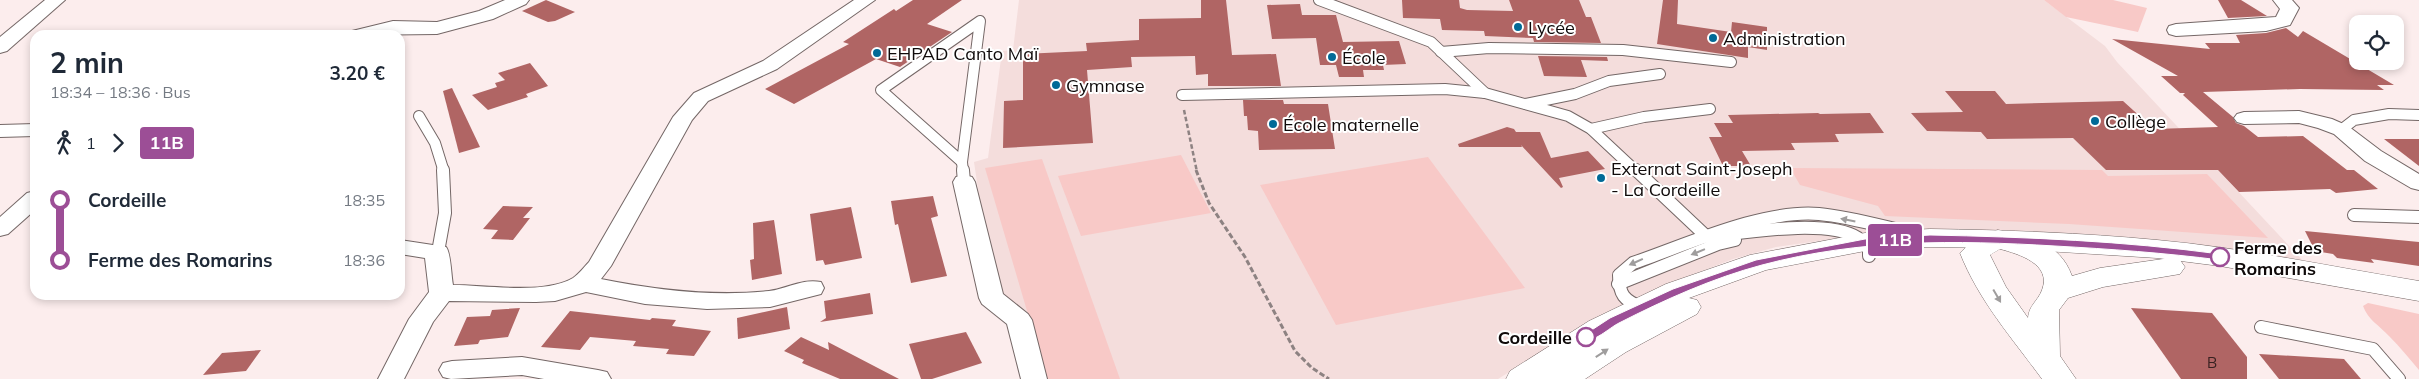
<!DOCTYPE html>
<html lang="fr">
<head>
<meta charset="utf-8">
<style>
	body { margin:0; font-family:Mulish,sans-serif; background:#f6f6f7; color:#1f2937; height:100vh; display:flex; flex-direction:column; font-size:19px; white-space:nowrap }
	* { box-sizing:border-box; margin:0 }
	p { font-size:16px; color:#747a83 }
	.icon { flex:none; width:28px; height:28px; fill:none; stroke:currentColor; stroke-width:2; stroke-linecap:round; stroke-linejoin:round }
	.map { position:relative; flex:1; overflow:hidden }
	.drawer { position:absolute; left:30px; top:30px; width:375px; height:270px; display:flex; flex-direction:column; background:#fff; border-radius:15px; box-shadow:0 2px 8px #0003 }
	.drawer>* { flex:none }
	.badge { padding:0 10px; border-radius:4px; font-size:18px; line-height:32px }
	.tools { position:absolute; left:2349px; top:15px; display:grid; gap:10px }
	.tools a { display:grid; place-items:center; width:55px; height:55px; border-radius:10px; background:#fff; box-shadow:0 2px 8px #0003; font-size:25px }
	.map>.badge { position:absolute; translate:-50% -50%; box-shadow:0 0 0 2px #fff }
	.legs { display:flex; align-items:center; gap:8px; height:55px; padding:0 20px; font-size:16px }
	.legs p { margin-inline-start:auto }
	.overview { display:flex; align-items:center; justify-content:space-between; height:85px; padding:0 20px }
	h1 { font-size:28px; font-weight:700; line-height:38px }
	ul { padding:0 20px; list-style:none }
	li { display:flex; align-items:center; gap:18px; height:60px; font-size:19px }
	li i { display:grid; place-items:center; width:8px; height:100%; margin:0 6px; background:currentColor }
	li i::after { content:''; width:12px; height:12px; margin:-6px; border:4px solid; border-radius:50%; background:#fff }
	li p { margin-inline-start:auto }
	li:first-child i { background:linear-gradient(#0000 50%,currentColor 0) }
	li:last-child i { background:linear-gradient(currentColor 50%,#0000 0) }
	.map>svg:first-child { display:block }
	.built { fill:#f4dddc }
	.green { fill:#f8c9c7 }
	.building { fill:#b06564 }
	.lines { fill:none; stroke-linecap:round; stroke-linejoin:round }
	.service-far1-casing { stroke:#746766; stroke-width:12 }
	.service-casing { stroke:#746766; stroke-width:14 }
	.minor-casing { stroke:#746766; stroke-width:2 }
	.tertiary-casing { stroke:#746766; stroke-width:1 }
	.secondary-casing { stroke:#746766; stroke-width:1 }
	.path-far1 { stroke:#8d8282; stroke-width:2.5; stroke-dasharray:4.5 2.5; stroke-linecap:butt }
	.path { stroke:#8d8282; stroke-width:3; stroke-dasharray:5.5 2.5; stroke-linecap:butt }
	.service-far1 { stroke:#fff; stroke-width:10 }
	.service { stroke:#fff; stroke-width:12 }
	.minor { fill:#fff; fill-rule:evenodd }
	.tertiary { fill:#fff; fill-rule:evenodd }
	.secondary { fill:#fff; fill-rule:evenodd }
	.oneway { fill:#9f9d9d }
	.line-1 { fill:#9c4e96; stroke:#fff }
	.poi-dot { fill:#016a97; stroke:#fff; stroke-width:2 }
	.stop-1-dot { fill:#fff; stroke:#9c4e96; stroke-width:2.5 }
	.labels { text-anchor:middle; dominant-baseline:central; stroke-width:4; stroke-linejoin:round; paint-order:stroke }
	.number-label { font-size:15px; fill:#372120 }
	.poi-label { font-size:18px; fill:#0f0a0a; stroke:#fff; text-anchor:start }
	.stop-label { font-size:18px; font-weight:bold; fill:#0f0a0a; stroke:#fff; text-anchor:start }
</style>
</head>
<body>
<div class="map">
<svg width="2419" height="379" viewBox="0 0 2419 379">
	<rect width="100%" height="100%" fill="#fceded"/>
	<path class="built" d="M1019,0H2044L2105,46L2117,62L2306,264L1867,234L1776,247L1733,259L1692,275L1575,331L1498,379H1047L1030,320L1003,294L983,223L974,162L988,158L1002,51L1013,50Z"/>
	<g class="green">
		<path d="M2044,0H2113L2147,8L2138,32L2066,17Z"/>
		<path d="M1181,155L1211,213L1081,236L1058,176Z"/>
		<path d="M1428,157L1525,288L1336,325L1260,185Z"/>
		<path d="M1042,159L1120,379H1047L985,168Z"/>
		<path d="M1790,168L2102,170L2108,176L2207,174L2268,238L2069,224L1885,216L1878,206L1800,185Z"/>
		<path d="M2368,303L2419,314V370C2409,358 2400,347 2389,336C2379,325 2368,320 2363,306Z"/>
	</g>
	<g class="building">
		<path d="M546,0L575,12L555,21L548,22L522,11Z"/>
		<path d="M913,0H962L927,24L952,32L900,67L876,59L794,104L765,89L849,44L843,42L894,9L896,11Z"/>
		<path d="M1201,0H1226L1232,55L1276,54L1281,86H1208V74L1196,75L1195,56L1131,57L1132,67L1087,70L1093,143L1003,148L1004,101L1023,100V54L1087,51L1086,43L1139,40V19L1201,18Z"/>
		<path d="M1402,0H1459L1460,8L1467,10L1513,11L1509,0H1579L1586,17H1591L1601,43L1534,42L1533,38L1485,36L1484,31L1442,30L1440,19L1403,18Z"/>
		<path d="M1663,0H1678L1677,24L1731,32L1732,22L1767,27V50L1748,47V58L1657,44Z"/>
		<path d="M2218,0H2241L2267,16L2228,18Z"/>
		<path d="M1300,4L1302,15H1336L1343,42L1399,41L1406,64L1383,65L1384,70H1363L1364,77H1339L1336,65H1320L1316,38L1272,39L1267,5Z"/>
		<path d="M2286,28L2298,37L2303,31L2394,85H2377L2384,90L2300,89L2203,92L2233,117L2236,123L2244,126L2258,137L2303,136L2347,170H2354L2378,189L2336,193L2330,189L2239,192L2218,170H2106L2073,138L1987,139L1981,132L1927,131L1911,113L1963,112L1945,91H1995L2006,104L2123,101L2154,129L2218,127L2183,95L2185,93H2180L2161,76H2178L2112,39L2210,49L2205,43H2240L2236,35L2266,33Z"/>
		<path d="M1538,56L1607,57L1608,61L1581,60L1587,77L1544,76Z"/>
		<path d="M530,63L548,86L526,94L528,97L488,110L472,95L497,87L495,83L505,80L498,73Z"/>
		<path d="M452,88L480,147L459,153L443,91Z"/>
		<path d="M1243,100H1283L1284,104H1328L1335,149L1259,150L1258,131L1248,130L1247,116H1244Z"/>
		<path d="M1818,113L1820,114L1870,113L1884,133L1835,134L1839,142L1791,143L1795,150L1742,151L1751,166H1723L1709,137H1722L1714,123H1733L1728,115Z"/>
		<path d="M1507,127L1514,129L1516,132H1540L1551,158L1588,151L1605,169L1559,178L1563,187L1561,188L1521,145L1522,147H1459L1458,144Z"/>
		<path d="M2384,139H2419V166Z"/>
		<path d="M933,196L938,216L931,218L947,276L911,283L898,224L895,225L891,201Z"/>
		<path d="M503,206L533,207L523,218H530L513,240L491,239L498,230L483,229Z"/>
		<path d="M851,207L862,258L825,265L823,260L816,261L810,214Z"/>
		<path d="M774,220L782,274L752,280L750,260L754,259L753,223Z"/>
		<path d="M2305,231L2419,242V266L2371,259L2374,263L2337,258L2333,254L2315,251Z"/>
		<path d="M870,293L873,314L820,322L826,318L824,301Z"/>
		<path d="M787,307L790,329L738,339L737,318Z"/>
		<path d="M520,308L508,337L480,340L478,344L454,346L467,317L490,316L492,310Z"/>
		<path d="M2131,308L2212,313L2247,357V379H2181Z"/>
		<path d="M570,311L650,320L652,318L676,320L672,326L711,331L694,356L666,354L669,349L633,346L636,341L590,337L580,350L541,347Z"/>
		<path d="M966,332L982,363L932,379H921L909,344Z"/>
		<path d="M801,337L829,350L828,342L899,379H840L802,363L804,360L784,351Z"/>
		<path d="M261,350L246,371L203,375L222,353Z"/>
		<path d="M2259,354L2344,359L2361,379H2279Z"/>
	</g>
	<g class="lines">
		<g class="service-far1-casing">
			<g id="service-far1">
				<path d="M1319,0L1431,42L1485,93L1568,116L1591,129L1637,172"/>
				<path d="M980,21L962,162L881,90Z"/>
				<path d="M1441,52L1489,48L1623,50L1731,62"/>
				<path d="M1182,95L1445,89L1485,93"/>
				<path d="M1526,104L1575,94L1609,81L1660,74"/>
				<path d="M419,116L435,143L444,172"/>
				<path d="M1591,129L1644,117L1710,109"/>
				<path d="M2341,130L2354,120L2389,114L2419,115"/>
				<path d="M962,162L963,172"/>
			</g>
		</g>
		<g class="service-casing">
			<g id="service">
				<path d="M963,170L964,182"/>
				<path d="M1636,170L1707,237C1744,233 1826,218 1858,238C1862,241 1865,246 1869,249V256"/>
				<path d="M2354,215L2419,217"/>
				<path d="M438,252L445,213L443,170"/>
				<path d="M1618,284L1718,244L1735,240"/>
				<path d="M1642,308C1624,300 1619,295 1619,275L1633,263C1686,245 1763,209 1819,214C1851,217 1884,227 1916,234"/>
				<path d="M2261,327L2373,349L2399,379"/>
			</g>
		</g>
		<g class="minor-casing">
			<g id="minor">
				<path d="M45,0H65L7,51L0,53V37Z"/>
				<path d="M505,0H529L526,4L493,19L437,34L350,35L352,31L393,21L437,22L479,11Z"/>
				<path d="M854,0H875L777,69L708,101L692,120L611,266L601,279C656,290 713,297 769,291C786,289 803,278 821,282L824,288L821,294L770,307L707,309L645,304L586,292L555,301L536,302L449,301L433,322L404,379H378L409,319L429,292L425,258L400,254V240L446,247C451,253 451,275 453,285C486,285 544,295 573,278C579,274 584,267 589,262L673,117L694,93L763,61Z"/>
				<path d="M2273,0H2292L2299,8L2290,25L2266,31L2176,36L2169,34L2167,30L2169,26L2176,24L2276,17L2280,9Z"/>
				<path d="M2299,111L2332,119L2348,126L2381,151L2419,174V190L2411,188L2365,161L2334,134L2318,128L2299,123L2244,124L2237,122L2234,118L2237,114L2244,112Z"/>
				<path d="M35,124V136L0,137V125Z"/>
				<path d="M964,175L972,177L975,182L1003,294L1028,314L1032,320L1047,379H1021L1007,324L982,304L979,298L953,182L956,177Z"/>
				<path d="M35,191V210L8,234L0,236V217L27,193Z"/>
				<path d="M522,357L598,370L607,372L611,379H544L522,375L451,379L443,377L439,370L443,363L452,361Z"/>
			</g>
		</g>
		<g class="tertiary-casing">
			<path id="tertiary" d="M1998,230C2031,238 2059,241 2072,276L2100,268L2170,258L2180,260L2185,267L2180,274L2103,287L2068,298L2059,310L2060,356L2076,379H2042C2012,338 1979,301 1960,253L1973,240ZM2000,249C2019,254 2052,264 2042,290C2038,301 2029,305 2028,318L2006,287L1990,255Z"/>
		</g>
		<g class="secondary-casing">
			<path id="secondary" d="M1930,229C2006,230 2082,233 2157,240C2245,248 2332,267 2419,281V301L2220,266L2157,258L1998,248L1930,247L1865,251L1766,270L1689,298L1697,300L1701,307L1697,314L1626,352L1585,379H1506L1510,371L1589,321L1666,284L1750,255L1865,233Z"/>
		</g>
		<path class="path-far1" d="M1184,110L1197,172"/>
		<path class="path" d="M1196,170L1209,203L1245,257L1295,351L1312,368L1329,379"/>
		<use href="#service-far1" class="service-far1"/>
		<use href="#service" class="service"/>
		<use href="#minor" class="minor"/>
		<use href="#tertiary" class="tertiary"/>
		<use href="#secondary" class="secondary"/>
	</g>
	<defs><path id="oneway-solid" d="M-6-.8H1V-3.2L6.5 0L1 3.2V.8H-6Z" transform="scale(1.25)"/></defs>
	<g class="oneway">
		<use href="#oneway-solid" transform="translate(1848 220) rotate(-169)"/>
		<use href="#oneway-solid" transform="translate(1698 252) rotate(158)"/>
		<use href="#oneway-solid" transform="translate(1636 262) rotate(156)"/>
		<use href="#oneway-solid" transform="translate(1997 296) rotate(60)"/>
		<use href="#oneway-solid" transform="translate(1602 353) rotate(-33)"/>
	</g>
	<path class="line-1" d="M1930,235C2027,237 2124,241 2220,254L2225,257L2220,260C2165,253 2110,249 2055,246C1955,240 1860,239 1762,265C1713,278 1664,300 1619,323C1609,328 1594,343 1583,340L1581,337L1610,318L1673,289L1756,260L1865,239Z"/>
	<g class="poi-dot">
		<circle cx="1518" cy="27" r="5"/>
		<circle cx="1713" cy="38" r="5"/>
		<circle cx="877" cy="53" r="5"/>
		<circle cx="1332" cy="57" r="5"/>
		<circle cx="1056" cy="85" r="5"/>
		<circle cx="2095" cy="121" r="5"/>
		<circle cx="1273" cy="124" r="5"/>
		<circle cx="1601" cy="178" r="5"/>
	</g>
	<g class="stop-1-dot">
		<circle cx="2220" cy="257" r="9"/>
		<circle cx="1586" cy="337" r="9"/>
	</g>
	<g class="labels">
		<g class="number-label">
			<text x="2212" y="362">B</text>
		</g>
		<g class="poi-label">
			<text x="1528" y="27">Lycée</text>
			<text x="1723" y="38">Administration</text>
			<text x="887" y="53">EHPAD Canto Maï</text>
			<text x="1342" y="57">École</text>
			<text x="1066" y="85">Gymnase</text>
			<text x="2105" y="121">Collège</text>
			<text x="1283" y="124">École maternelle</text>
			<text x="1611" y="168">Externat Saint-Joseph<tspan x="1611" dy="21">- La Cordeille</tspan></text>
		</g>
		<g class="stop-label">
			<text x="2234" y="247">Ferme des<tspan x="2234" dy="21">Romarins</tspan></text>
			<text x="1572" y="337" text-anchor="end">Cordeille</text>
		</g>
	</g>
</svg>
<div class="tools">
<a><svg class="icon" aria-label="locate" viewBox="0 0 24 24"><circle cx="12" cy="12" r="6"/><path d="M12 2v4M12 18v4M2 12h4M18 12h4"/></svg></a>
</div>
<b class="badge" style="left:1895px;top:240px;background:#9c4e96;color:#fff">11B</b>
<section class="drawer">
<div class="overview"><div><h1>2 min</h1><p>18:34 – 18:36 · Bus</p></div><b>3.20 €</b></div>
<div class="legs"><svg class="icon" aria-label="walk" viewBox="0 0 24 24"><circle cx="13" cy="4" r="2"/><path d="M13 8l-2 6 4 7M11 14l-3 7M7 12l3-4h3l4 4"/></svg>1<svg class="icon" aria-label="forward" viewBox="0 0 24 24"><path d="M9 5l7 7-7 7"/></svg><b class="badge" style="background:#9c4e96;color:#fff">11B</b></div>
<ul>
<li><i style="color:#9c4e96"></i><b>Cordeille</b><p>18:35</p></li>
<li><i style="color:#9c4e96"></i><b>Ferme des Romarins</b><p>18:36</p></li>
</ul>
</section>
</div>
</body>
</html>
